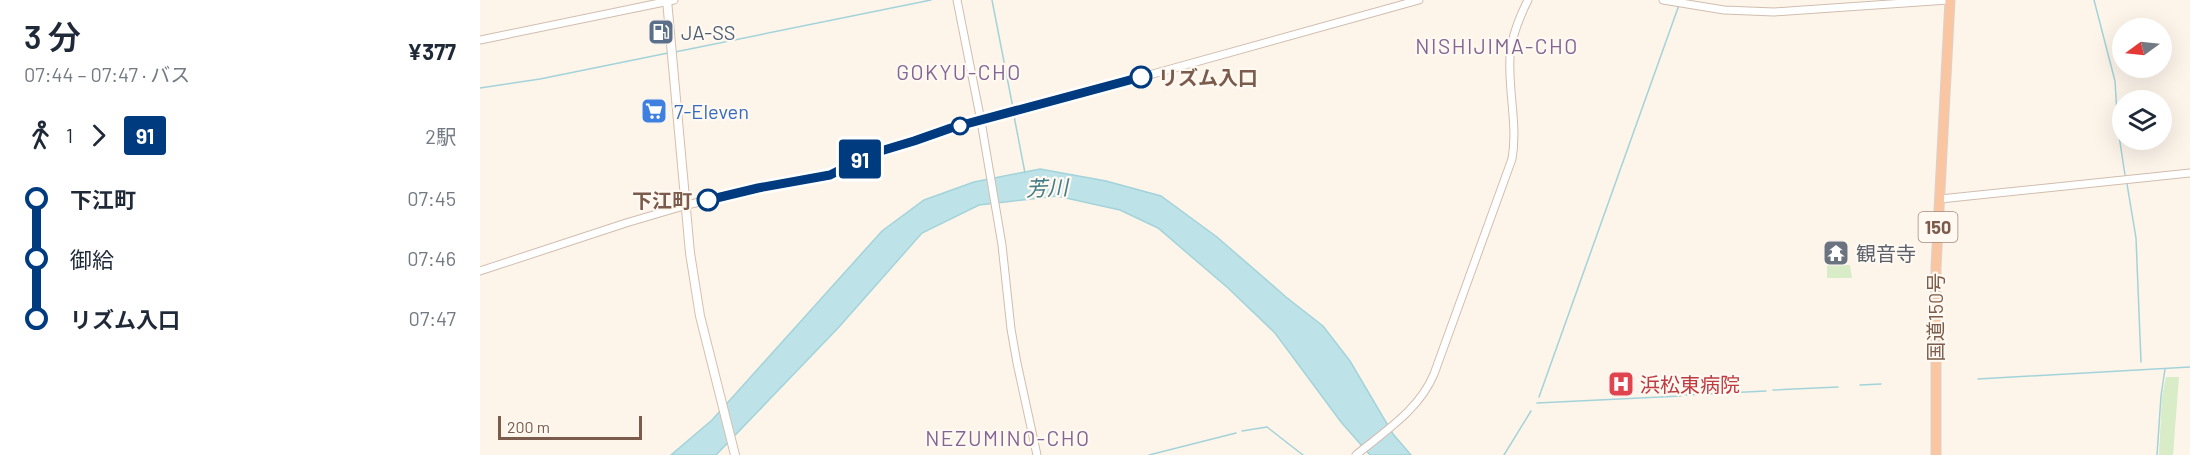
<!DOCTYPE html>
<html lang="ja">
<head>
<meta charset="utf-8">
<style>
	body { margin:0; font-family:Barlow,"Noto Sans JP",sans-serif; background:#f6f6f7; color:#1f2937; height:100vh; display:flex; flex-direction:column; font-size:22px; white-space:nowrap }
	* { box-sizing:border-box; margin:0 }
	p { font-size:20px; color:#747a83 }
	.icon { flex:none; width:33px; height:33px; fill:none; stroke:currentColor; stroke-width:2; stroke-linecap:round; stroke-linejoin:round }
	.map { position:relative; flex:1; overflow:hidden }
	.drawer { display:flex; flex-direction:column; background:#fff; width:480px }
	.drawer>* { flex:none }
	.badge { padding:0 12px; border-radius:4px; font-size:21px; line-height:39px }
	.needle { width:39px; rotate:255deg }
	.tools { position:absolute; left:1632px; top:18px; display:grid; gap:12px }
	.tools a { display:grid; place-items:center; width:60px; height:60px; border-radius:50%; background:#fff; box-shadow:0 6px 24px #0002; font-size:30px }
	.scale { position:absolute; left:18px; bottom:15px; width:144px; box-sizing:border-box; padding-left:6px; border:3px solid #7a5b4c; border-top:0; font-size:16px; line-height:21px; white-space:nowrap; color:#7a5b4c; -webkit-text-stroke:4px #fff9f1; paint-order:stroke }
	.map>.badge { position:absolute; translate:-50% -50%; box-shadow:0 0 0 3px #fff }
	.legs { display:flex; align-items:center; gap:9px; height:66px; padding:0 24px; font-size:20px }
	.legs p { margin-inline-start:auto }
	.summary { display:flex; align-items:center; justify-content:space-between; height:102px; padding:0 24px }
	h1 { font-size:33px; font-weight:600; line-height:45px }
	ul { padding:0 24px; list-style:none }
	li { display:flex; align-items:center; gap:21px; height:60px; font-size:22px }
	li i { display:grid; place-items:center; width:9px; height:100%; margin:0 8px; background:currentColor }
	li i::after { content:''; width:15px; height:15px; margin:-8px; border:4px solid; border-radius:50%; background:#fff }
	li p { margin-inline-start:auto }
	li:first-child i { background:linear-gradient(#0000 50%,currentColor 0) }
	li:last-child i { background:linear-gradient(currentColor 50%,#0000 0) }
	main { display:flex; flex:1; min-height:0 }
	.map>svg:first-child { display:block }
	.green { fill:#d7ecc7 }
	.water { fill:#bde3e8; stroke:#a3d3da; stroke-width:1.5 }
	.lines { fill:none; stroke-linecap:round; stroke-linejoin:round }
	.stream { stroke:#a3d3da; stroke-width:1.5 }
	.tertiary-casing { stroke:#d1bdaf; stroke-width:9 }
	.secondary-casing { stroke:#d6bfae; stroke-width:10 }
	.trunk-casing { stroke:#dad1cd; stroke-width:11 }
	.tertiary { stroke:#fff; stroke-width:7 }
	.secondary { stroke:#fff; stroke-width:8 }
	.trunk { stroke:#fac6a2; stroke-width:9 }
	.line-1-casing { stroke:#fff; stroke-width:14 }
	.line-1 { stroke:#003b80; stroke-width:9 }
	.stop-1-dot { fill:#fff; stroke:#003b80; stroke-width:3 }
	.labels { text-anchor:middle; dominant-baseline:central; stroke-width:4.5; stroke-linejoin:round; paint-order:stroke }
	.shield { fill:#fff9f1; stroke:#a28a7e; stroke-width:1.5 }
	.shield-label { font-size:18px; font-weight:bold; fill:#7a5b4c }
	.service-label { font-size:20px; fill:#4e5e75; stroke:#fff9f1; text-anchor:start }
	.stop-label { font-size:20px; font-weight:bold; fill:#7a5b4c; stroke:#fff9f1; text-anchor:start }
	.shop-label { font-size:20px; fill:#366cbe; stroke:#fff9f1; text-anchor:start }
	.worship-label { font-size:20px; fill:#5b616d; stroke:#fff9f1; text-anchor:start }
	.street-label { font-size:20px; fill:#7a5b4c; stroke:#fff9f1 }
	.health-label { font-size:20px; fill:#be3a42; stroke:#fff9f1; text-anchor:start }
	.neighbourhood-label { font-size:21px; letter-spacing:1.5px; fill:#836595; stroke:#fff9f1 }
	.water-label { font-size:21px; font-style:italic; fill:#427c86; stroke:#fff9f1 }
</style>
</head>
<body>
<main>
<section class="drawer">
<div class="summary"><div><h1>3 分</h1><p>07:44 – 07:47 · バス</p></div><b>¥377</b></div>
<div class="legs"><svg class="icon" aria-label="walk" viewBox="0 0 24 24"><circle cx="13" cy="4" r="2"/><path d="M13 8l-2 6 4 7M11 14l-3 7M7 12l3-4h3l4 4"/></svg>1<svg class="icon" aria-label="forward" viewBox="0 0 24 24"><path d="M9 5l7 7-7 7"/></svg><b class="badge" style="background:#003b80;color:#fff">91</b><p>2駅</p></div>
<ul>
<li><i style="color:#003b80"></i><b>下江町</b><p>07:45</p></li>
<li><i style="color:#003b80"></i><span>御給</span><p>07:46</p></li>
<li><i style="color:#003b80"></i><b>リズム入口</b><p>07:47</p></li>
</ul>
</section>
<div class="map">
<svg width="1710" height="455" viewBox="0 0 1710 455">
	<rect width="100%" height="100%" fill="#fdf5ea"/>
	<g class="green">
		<path d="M1347,265H1370L1372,278H1347Z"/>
		<path d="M1686,377H1699L1693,455H1679L1682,397Z"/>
	</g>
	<path class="water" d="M560,169L626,181L681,196L737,237L806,297L843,326L870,361L913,434L931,455H890L861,422L795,333L748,288L678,228L640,210L577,196L499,205L442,233L359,327L236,455H191L232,420L402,231L444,200L494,182Z"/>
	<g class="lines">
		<g class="stream">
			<path d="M512,0L533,108"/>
			<path d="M1614,0L1635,81L1638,129L1645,175"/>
			<path d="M195,52L451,0"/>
			<path d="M0,88L60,79L188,53"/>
			<path d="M534,116L545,173"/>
			<path d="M1647,184L1656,238L1661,362"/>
			<path d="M1498,379L1710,367"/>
			<path d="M1380,385L1401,384"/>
			<path d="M1293,390L1358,387"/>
			<path d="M1206,395L1286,391"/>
			<path d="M1059,397L1199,5"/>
			<path d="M1057,403L1201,396"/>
			<path d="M762,431L787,427L823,455"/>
			<path d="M669,455L756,433"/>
			<path d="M1024,455L1051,411"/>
			<path d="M1677,455L1681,396L1685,369"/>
		</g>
		<g class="tertiary-casing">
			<g id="tertiary">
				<path d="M477,0L501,121L522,245L531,329L537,363L557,455"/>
				<path d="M1183,0L1244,10L1294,12L1468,0"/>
				<path d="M0,40L194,0"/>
				<path d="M1460,199L1710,173"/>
				<path d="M0,271L146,223L207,205L278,188L350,175L394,153L434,141L471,128L615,90L939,0"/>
				<path d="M876,455C905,431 939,410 954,374L1032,159C1038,125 1028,92 1030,57C1031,37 1039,18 1048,0"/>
			</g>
		</g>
		<g class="secondary-casing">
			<path id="secondary" d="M187,0L210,253L220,316L255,455"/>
		</g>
		<g class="trunk-casing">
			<path id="trunk" d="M1456,455V267L1470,0"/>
		</g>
		<use href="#tertiary" class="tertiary"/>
		<use href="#secondary" class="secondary"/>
		<use href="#trunk" class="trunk"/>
	</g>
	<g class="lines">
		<g class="line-1-casing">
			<path id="line-1" d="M228,200L278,188L350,175L394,153L434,141L471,128L661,77"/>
		</g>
		<use href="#line-1" class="line-1"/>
	</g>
	<defs>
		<g id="fuel-square" transform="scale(1.35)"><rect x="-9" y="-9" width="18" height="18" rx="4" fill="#5c6f8a" stroke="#fff9f1"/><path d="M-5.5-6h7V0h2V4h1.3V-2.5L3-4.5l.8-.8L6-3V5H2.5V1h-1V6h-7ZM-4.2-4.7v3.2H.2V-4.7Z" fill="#fff"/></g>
		<g id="supermarket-square" transform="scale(1.35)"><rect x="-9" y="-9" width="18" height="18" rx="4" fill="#3f7fe0" stroke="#fff9f1"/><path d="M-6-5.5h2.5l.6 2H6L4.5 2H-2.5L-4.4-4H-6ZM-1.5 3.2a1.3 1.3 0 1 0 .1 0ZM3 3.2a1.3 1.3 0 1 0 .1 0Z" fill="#fff"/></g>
		<g id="temple-square" transform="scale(1.35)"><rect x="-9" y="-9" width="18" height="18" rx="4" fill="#6b7280" stroke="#fff9f1"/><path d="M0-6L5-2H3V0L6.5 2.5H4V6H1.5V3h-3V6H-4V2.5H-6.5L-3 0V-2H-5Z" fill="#fff"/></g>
		<g id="hospital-square" transform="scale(1.35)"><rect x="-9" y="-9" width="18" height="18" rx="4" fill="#e0444e" stroke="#fff9f1"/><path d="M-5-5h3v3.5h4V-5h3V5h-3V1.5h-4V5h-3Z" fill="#fff"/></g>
	</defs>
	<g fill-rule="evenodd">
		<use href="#fuel-square" x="181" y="32"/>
		<use href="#supermarket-square" x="174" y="111"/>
		<use href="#temple-square" x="1356" y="253"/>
		<use href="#hospital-square" x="1141" y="384"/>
	</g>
	<g class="stop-1-dot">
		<circle cx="661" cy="77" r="10"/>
		<circle cx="480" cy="126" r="8"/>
		<circle cx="228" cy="200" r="10"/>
	</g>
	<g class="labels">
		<rect class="shield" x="1438.5" y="212" width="39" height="30" rx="4.5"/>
		<g class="shield-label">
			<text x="1458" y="227">150</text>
		</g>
		<g class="service-label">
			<text x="201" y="32">JA-SS</text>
		</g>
		<g class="stop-label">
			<text x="678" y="77">リズム入口</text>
			<text x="212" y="200" text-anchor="end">下江町</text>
		</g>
		<g class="shop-label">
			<text x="194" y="111">7-Eleven</text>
		</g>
		<g class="worship-label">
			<text x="1376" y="253">観音寺</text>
		</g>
		<g class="street-label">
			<text transform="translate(1455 317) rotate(-90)">国道150号</text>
		</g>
		<g class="health-label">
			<text x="1160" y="384">浜松東病院</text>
		</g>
		<g class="neighbourhood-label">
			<text x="1017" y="45">NISHIJIMA-CHO</text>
			<text x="479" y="71">GOKYU-CHO</text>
			<text x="528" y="437">NEZUMINO-CHO</text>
		</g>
		<g class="water-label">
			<text transform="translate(567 187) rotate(-2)">芳川</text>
		</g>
	</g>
</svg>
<div class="tools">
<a><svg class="needle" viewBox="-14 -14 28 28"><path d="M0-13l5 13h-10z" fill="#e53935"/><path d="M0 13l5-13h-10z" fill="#747a83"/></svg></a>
<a><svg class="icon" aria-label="layers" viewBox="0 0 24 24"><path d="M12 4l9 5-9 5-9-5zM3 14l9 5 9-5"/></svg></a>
</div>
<div class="scale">200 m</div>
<b class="badge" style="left:380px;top:159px;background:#003b80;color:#fff">91</b>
</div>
</main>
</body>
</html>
